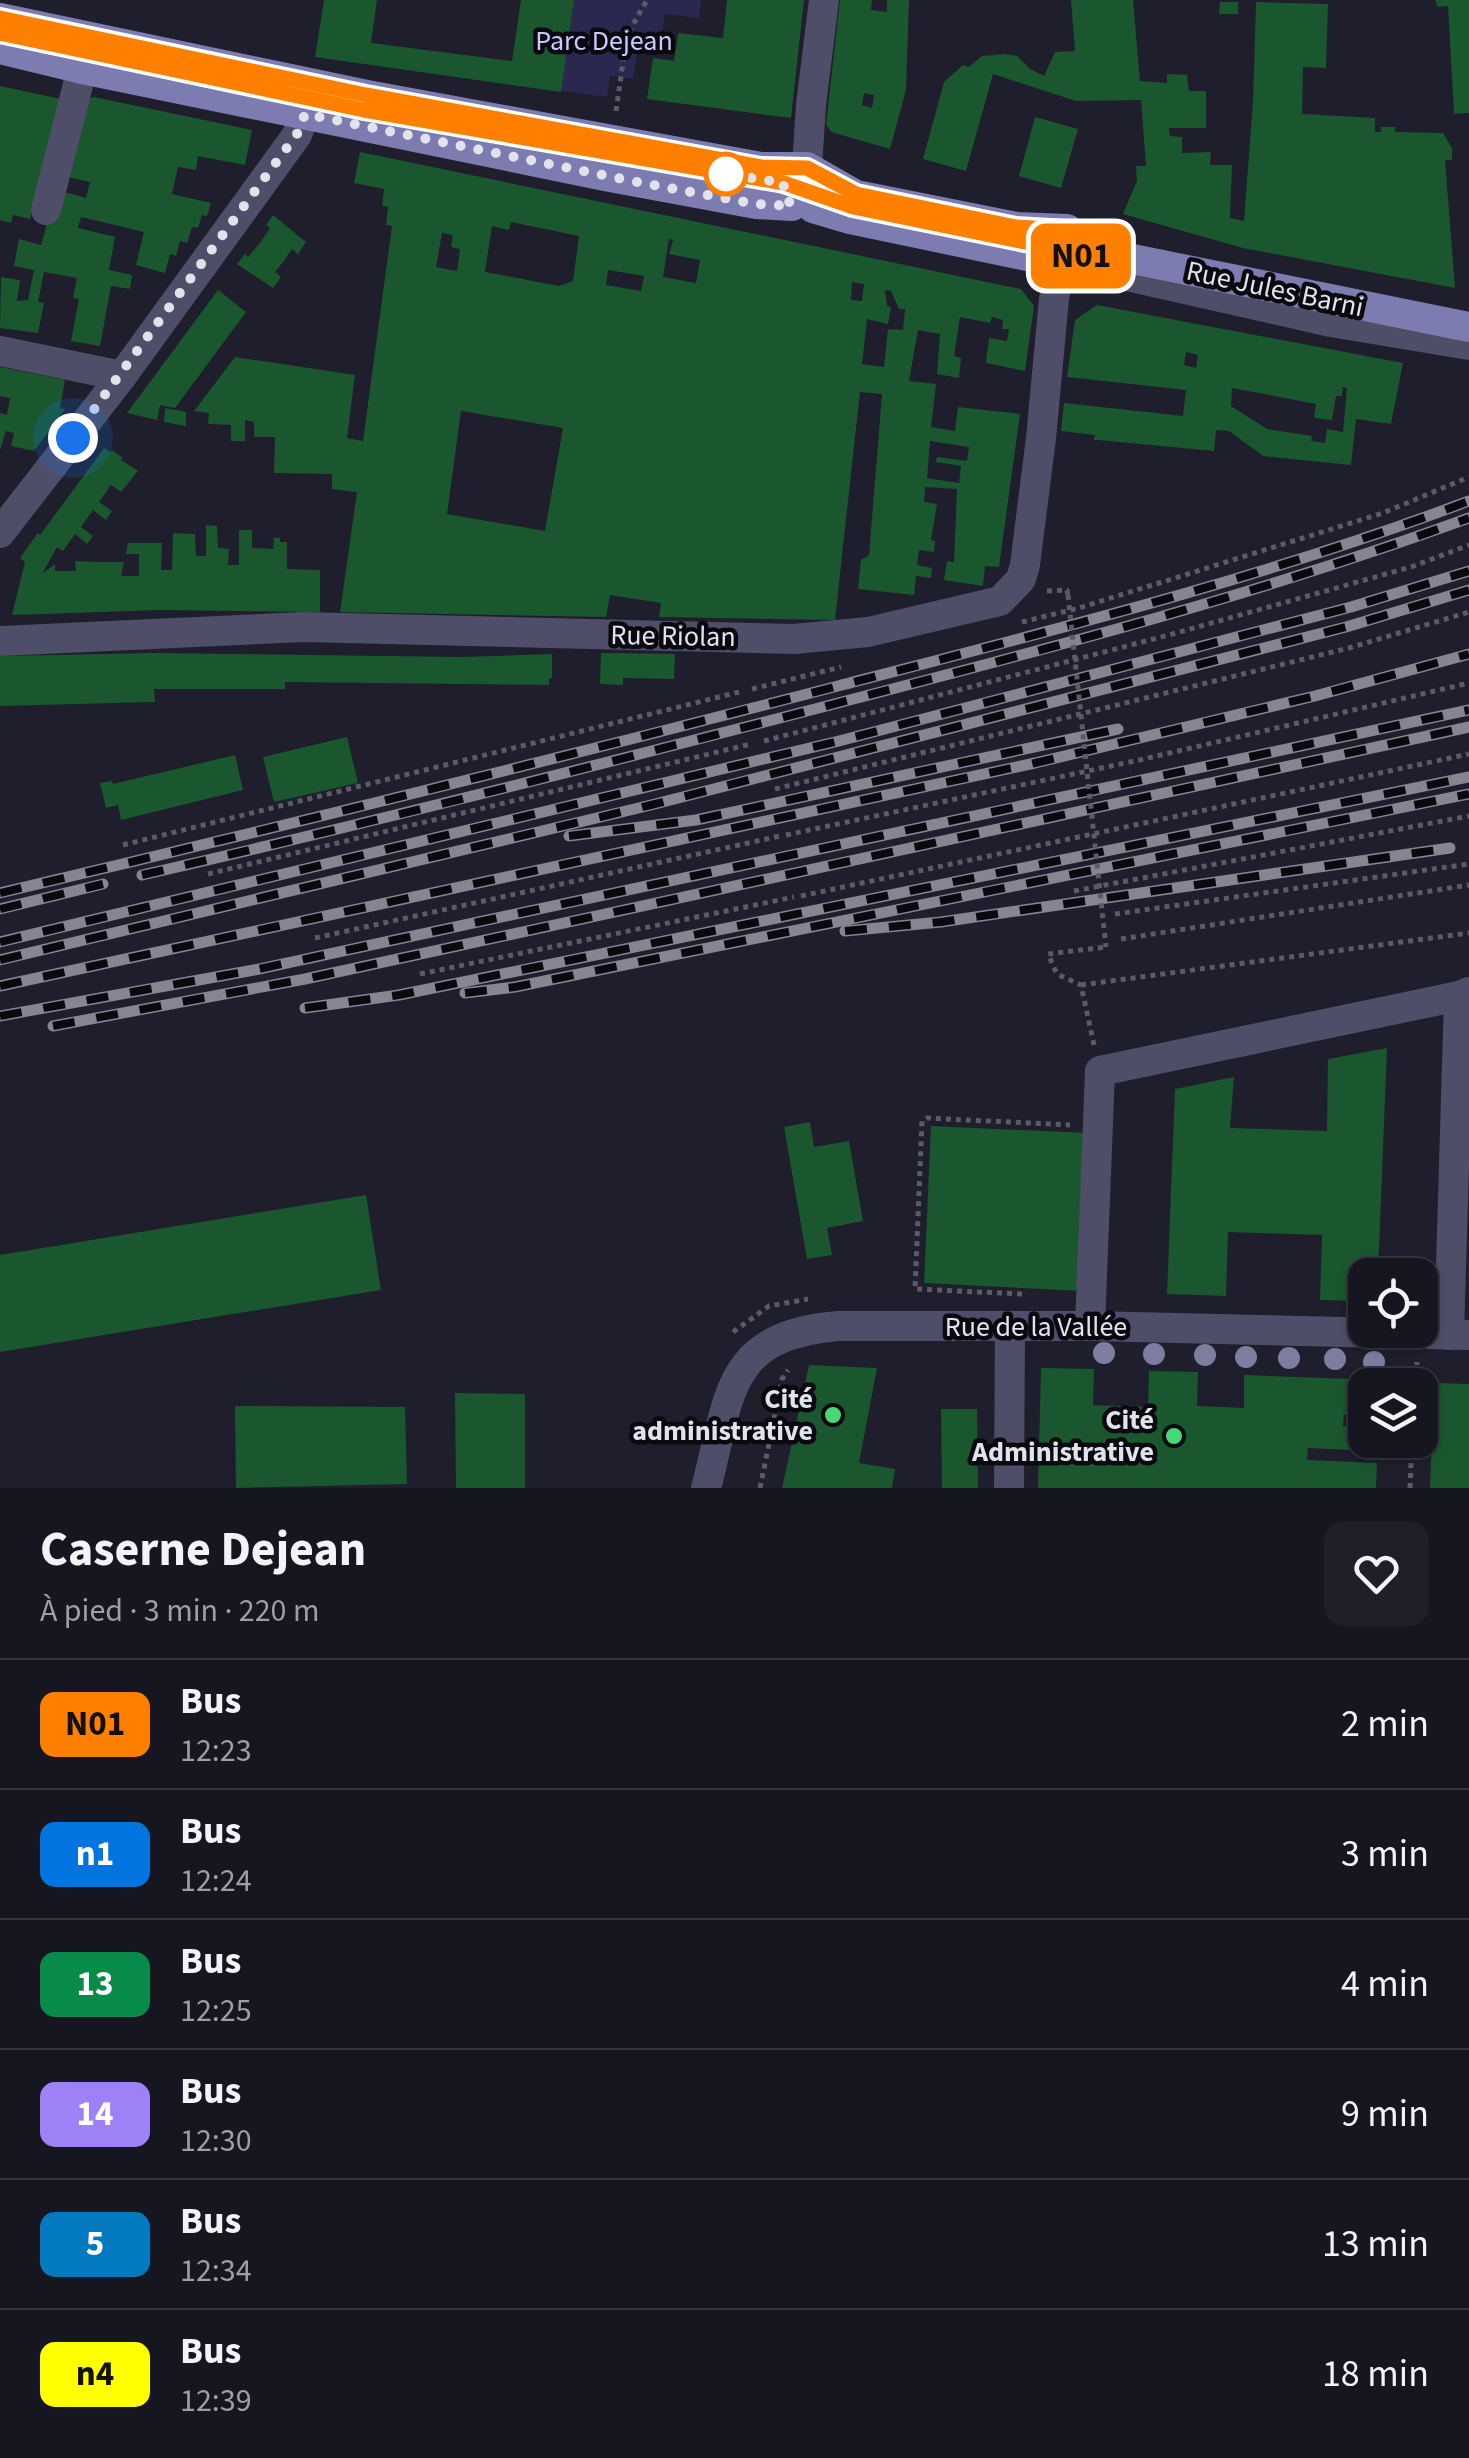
<!DOCTYPE html>
<html lang="fr">
<head>
<meta charset="utf-8">
<style>
	body { margin:0; font-family:"Source Sans 3",sans-serif; background:#1f1f2a; color:#f1f3f6; height:100vh; display:flex; flex-direction:column; font-size:38px; white-space:nowrap }
	* { box-sizing:border-box; margin:0 }
	p { font-size:32px; color:#9e9fa5 }
	.icon { flex:none; width:55px; height:55px; fill:none; stroke:currentColor; stroke-width:2; stroke-linecap:round; stroke-linejoin:round }
	.map { position:relative; height:1488px; overflow:hidden }
	.side { display:flex; flex-direction:column; background:#161621; flex:1 }
	.side>* { flex:none }
	.badge { padding:0 20px; border-radius:15px; font-size:35px; line-height:65px }
	.fabs { position:absolute; left:1348px; top:1258px; display:grid; gap:20px }
	.fabs a { display:grid; place-items:center; width:90px; height:90px; border-radius:20px; background:#161621; box-shadow:0 2px 8px #0004,0 0 0 2px #35353f; font-size:50px }
	.you { position:absolute; width:50px; height:50px; margin:-25px; border:8px solid #fff; border-radius:50%; background:#1a73e8; box-shadow:0 0 0 15px #1a73e833 }
	.map>.badge { position:absolute; translate:-50% -50%; box-shadow:0 0 0 5px #fff }
	.round { display:grid; place-items:center; flex:none; width:105px; height:105px; border-radius:20px; background:#1f1f2a }
	.head { display:flex; align-items:center; justify-content:space-between; height:170px; padding:0 40px }
	h1 { font-size:48px; font-weight:700; line-height:75px }
	ul { padding:0; list-style:none }
	li { display:flex; align-items:center; gap:30px; height:130px; padding:0 40px; border-top:2px solid #35353f }
	li div { flex:1 }
	li b { display:block; font-size:38px }
	li em { font-style:normal }
	li .badge { min-width:110px; font-weight:700; text-align:center }
	.map>svg:first-child { display:block }
	.green { fill:#2b284f }
	.building { fill:#1a572e; fill-rule:evenodd }
	.lines { fill:none; stroke-linecap:round; stroke-linejoin:round }
	.path { stroke:#5b5b68; stroke-width:5; stroke-dasharray:5 5; stroke-linecap:butt }
	.minor { stroke:#4f4e68; stroke-width:30 }
	.major { stroke:#7d7cb0; stroke-width:30 }
	.rail-casing { stroke:#868692; stroke-width:11 }
	.rail { stroke:#09090f; stroke-width:8; stroke-dasharray:22; stroke-linecap:butt }
	.path-bridge { stroke:#5b5b68; stroke-width:5; stroke-dasharray:5 5; stroke-linecap:butt }
	.tree { fill:#7d7da0 }
	.line-casing { stroke:#fff; stroke-width:22 }
	.line { stroke:#ff8000; stroke-width:15 }
	.walk { stroke:#e2e2ec; stroke-width:10; stroke-dasharray:0 18 }
	.stop-dot { fill:#fff; stroke:#ff8000; stroke-width:5 }
	.poi-dot { fill:#48d779; stroke:#09090f; stroke-width:4 }
	.labels { text-anchor:middle; dominant-baseline:central; stroke-width:9; stroke-linejoin:round; paint-order:stroke }
	.park-label { font-size:28px; fill:#cbcaff; stroke:#09090f }
	.street-label { font-size:28px; fill:#e2e2ec; stroke:#09090f }
	.poi-label { font-size:28px; font-weight:bold; fill:#e2e2ec; stroke:#09090f; text-anchor:end }
</style>
</head>
<body>
<div class="map">
<svg width="1469" height="1488" viewBox="0 0 1469 1488">
	<rect width="100%" height="100%" fill="#1e1e2c"/>
	<path class="green" d="M574,0H701L699,18L665,14L659,45L639,43L633,79L610,76L607,97L561,91Z"/>
	<g class="building">
		<path d="M324,0H377L371,43L512,61L521,0H574L561,92L315,57Z"/>
		<path d="M727,0H804L791,118L647,99L653,58L674,61L678,33L723,38Z"/>
		<path d="M840,0H872L871,10L887,12V0H909L906,90L890,149L831,132L826,124ZM864,93L874,95L872,108L862,105Z"/>
		<path d="M1071,0H1133L1140,81L1167,83V74L1187,75L1189,91H1206V128H1169L1170,136L1182,137V153L1211,152L1210,165H1232L1230,218L1244,221L1253,102L1256,2L1328,4L1326,68L1303,67L1302,114L1375,118V132H1381V127H1395V132L1443,133L1452,148V160H1445L1455,288L1243,248L1123,214L1137,181L1136,166H1146L1141,100L1076,101L993,74L966,171L923,159L944,82L963,65L969,67L982,56L1005,54L1017,56L1030,69L1044,76L1055,52L1075,51Z"/>
		<path d="M1435,0H1469V113L1454,114L1448,6L1438,7Z"/>
		<path d="M1220,2H1238V14H1219Z"/>
		<path d="M0,86L61,99L30,219L13,215L11,223L0,220Z"/>
		<path d="M94,97L252,130L245,165L198,156L196,170L178,167L172,194L211,203L207,216L202,215L198,228L192,227L187,243L180,241L176,256L170,254L165,273L136,265L144,232L81,217L78,228L115,237L109,270L132,275L130,289L111,286L100,346L71,341L79,299L73,298L77,278L44,272L38,302L44,303L38,333L0,328L1,277L20,280L17,301L28,300L34,270L14,266L19,239L41,245L48,220L56,222L64,192L86,198L90,182L68,177L87,99Z"/>
		<path d="M1035,117L1078,129L1061,188L1019,176Z"/>
		<path d="M360,152L1021,289L1034,306L1025,371L986,363L989,338L1007,341L1009,329H1002L1003,320L992,317L990,323L960,317L954,356L961,358L959,378L937,374L940,334L918,330L909,381L936,384L931,427L955,431L958,407L1020,414L999,567L985,566L983,586L944,580L947,561L954,562L957,489L925,487L924,502L937,504L931,540L935,541L934,552L919,550L917,565L932,568L931,578L916,576L914,595L858,589L861,560L869,555L882,394L860,392L835,620L659,617L661,603L610,595L606,617L340,612L357,492L332,489V474L274,473L275,437H254V422L245,420V441H231V425L208,424L209,413L194,411L235,357L355,375L347,438L363,441L392,226L386,225L388,207L382,206L384,189L354,183ZM511,222L579,236L573,281L559,286L485,272L492,226L509,230ZM442,233L453,235L451,247L460,249L457,271L436,267ZM669,239L673,240L669,254L700,260L696,283L663,277ZM608,270L644,276L641,291L606,285ZM852,282L864,284L862,301L851,300ZM885,290L891,291L899,309H905L903,330L888,329L884,367L862,364L867,319L888,324L891,307L887,306ZM461,411L563,428L545,531L447,514ZM930,441L969,447L967,461L937,457L936,462L961,466L959,483L927,478Z"/>
		<path d="M273,215L306,242L298,254L292,249L284,261L275,272L281,277L273,288L237,264L245,254L248,257L260,243L270,228L266,225Z"/>
		<path d="M218,290L246,312L175,408L160,405L157,420L127,413Z"/>
		<path d="M1097,305L1403,363L1391,424L1356,419L1351,465L1263,456L1229,431L1216,430L1214,451L1098,440H1094L1095,435L1061,431L1064,403L1183,416L1186,390L1067,377L1075,320ZM1186,352L1198,355L1196,368L1184,365ZM1343,387L1347,388L1343,432L1327,429L1325,443L1311,441L1312,436L1267,429L1231,406L1232,388L1316,404L1314,418L1332,420L1336,396H1342Z"/>
		<path d="M0,367L65,380L60,408L65,409L34,451L11,446L14,433L6,431L0,450V413L7,415L10,398L0,396Z"/>
		<path d="M165,408L186,412V426L164,422Z"/>
		<path d="M104,448L110,452L112,450L123,458L121,460L138,471L121,492L111,485L99,502L112,511L106,520L93,510L81,527L93,536L87,544L75,534L63,551L57,547L42,574L55,564V571H76L75,561L96,562H124L121,576H139V554H126L128,543H162L161,570H172L173,533L195,534L196,556H206V525L217,526L218,548L229,549L228,565H239V530H252V548L273,549L274,538H280V542H287V569L320,570V612L160,610L12,615L25,562L20,558L38,533L40,535Z"/>
		<path d="M154,653L461,657L552,654V678L549,679V685L285,682V689H154L155,702L0,706V656Z"/>
		<path d="M601,653L675,654L674,679L623,678V685L600,684Z"/>
		<path d="M347,737L358,783L274,802L263,757Z"/>
		<path d="M235,755L243,790L121,820L118,805L106,808L100,783L112,781L113,784Z"/>
		<path d="M1387,1048L1378,1275H1365V1301L1320,1300L1322,1235L1228,1232L1226,1296L1167,1294L1175,1089L1234,1077L1230,1128L1327,1131L1328,1059Z"/>
		<path d="M810,1122L814,1147L849,1141L863,1221L827,1228L832,1255L807,1259L784,1127Z"/>
		<path d="M931,1126L1088,1133L1081,1291L924,1283Z"/>
		<path d="M366,1195L381,1290L0,1352V1255Z"/>
		<path d="M809,1365L877,1368L859,1463L895,1469L892,1488H782Z"/>
		<path d="M1041,1368L1094,1369L1093,1405L1148,1407L1149,1371L1198,1372L1197,1406L1244,1408V1375L1348,1379L1347,1415H1344L1343,1426L1356,1427L1355,1450L1308,1448L1307,1460L1377,1463L1376,1488H1038Z"/>
		<path d="M1434,1383L1469,1384V1488H1430Z"/>
		<path d="M455,1393L525,1394V1488H456Z"/>
		<path d="M235,1406L405,1407L407,1484L236,1488Z"/>
		<path d="M941,1409H977L978,1488H942Z"/>
	</g>
	<g class="lines">
		<g class="path">
			<path d="M616,111L627,35L647,0"/>
			<path d="M1047,591L1067,590L1068,595"/>
			<path d="M1022,622L1079,608L1383,513L1469,477"/>
			<path d="M752,689L841,667"/>
			<path d="M764,741L1169,635L1411,567L1469,545"/>
			<path d="M775,789L1349,648L1469,612"/>
			<path d="M786,835L1144,759L1469,683"/>
			<path d="M123,845L739,692"/>
			<path d="M208,874L751,744"/>
			<path d="M1074,891L1469,816"/>
			<path d="M801,896L1469,754"/>
			<path d="M1115,914L1469,864"/>
			<path d="M315,938L780,836"/>
			<path d="M1121,939L1469,885"/>
			<path d="M420,974L794,897"/>
			<path d="M1081,985L1469,933"/>
			<path d="M1094,1045L1081,985L1057,974L1048,954L1106,947"/>
			<path d="M1022,1294L915,1289L922,1121L927,1118L1070,1125"/>
			<path d="M733,1332L769,1306L808,1299"/>
			<path d="M1415,1385L1417,1362"/>
			<path d="M760,1488L782,1379L788,1370"/>
			<path d="M1410,1488L1412,1440"/>
		</g>
		<g class="minor">
			<path d="M0,33L218,81L443,123"/>
			<path d="M807,167L811,105L824,0"/>
			<path d="M739,176L784,183L863,209"/>
			<path d="M46,210L82,69"/>
			<path d="M1074,268H1092L1331,322L1469,345"/>
			<path d="M0,351L122,376"/>
			<path d="M0,533L122,376L297,135L305,114"/>
			<path d="M0,641L303,627L794,639L868,632L1000,601L1021,579L1025,565L1041,438L1054,299L1058,278L1064,272"/>
			<path d="M1090,1326L1100,1071L1459,996"/>
			<path d="M1449,1335L1459,996L1469,992"/>
			<path d="M706,1488C731,1395 724,1336 838,1326H1090L1469,1335"/>
			<path d="M1009,1488L1010,1327"/>
		</g>
		<g class="major">
			<path d="M0,18L367,95L558,130L761,167H807L856,195L1017,227L1067,229L1078,236L1082,248L1079,262L1069,271L1050,269L1041,259L1040,242L1054,229"/>
			<path d="M0,49L82,69L605,176L756,204L792,206"/>
			<path d="M813,208L850,219L1041,259"/>
			<path d="M1082,254L1098,252L1469,327"/>
		</g>
		<g class="rail-casing">
			<g id="rail">
				<path d="M569,836L696,820L1118,729"/>
				<path d="M142,875C375,822 607,763 838,703C1051,648 1263,593 1469,518"/>
				<path d="M0,893C280,827 560,758 838,686C1050,631 1264,578 1469,501"/>
				<path d="M0,909L103,884"/>
				<path d="M845,931L941,922L1450,848"/>
				<path d="M0,942L839,741L1351,607L1469,571"/>
				<path d="M0,960L651,805L1346,627L1469,590"/>
				<path d="M0,986L1035,763L1315,696L1469,654"/>
				<path d="M465,993L515,987L1469,794"/>
				<path d="M305,1008L399,995L1469,777"/>
				<path d="M0,1016L254,970L1469,710"/>
				<path d="M53,1026L305,979L1469,727"/>
			</g>
		</g>
		<use href="#rail" class="rail"/>
		<path class="path-bridge" d="M1068,595L1106,947"/>
	</g>
	<g class="tree">
		<circle cx="1104" cy="1353" r="11"/>
		<circle cx="1154" cy="1354" r="11"/>
		<circle cx="1205" cy="1355" r="11"/>
		<circle cx="1246" cy="1357" r="11"/>
		<circle cx="1289" cy="1358" r="11"/>
		<circle cx="1335" cy="1359" r="11"/>
		<circle cx="1374" cy="1362" r="11"/>
	</g>
	<g class="lines">
		<g class="line-casing">
			<path id="line" d="M0,18L366,95L520,123L761,167L807,168L856,194L1016,227L1067,230L1078,236L1082,254L1074,268L1056,272L1045,265L1039,248L1030,243L853,207L784,183L364,110L0,33"/>
		</g>
		<use href="#line" class="line"/>
		<path class="walk" d="M73,438L297,134L305,114L642,183L756,204L792,206L783,193L784,183L726,174"/>
	</g>
	<circle class="stop-dot" cx="726" cy="174" r="20"/>
	<g class="poi-dot">
		<circle cx="833" cy="1415" r="10"/>
		<circle cx="1174" cy="1436" r="10"/>
	</g>
	<g class="labels">
		<g class="park-label">
			<text x="604" y="41">Parc Dejean</text>
		</g>
		<g class="street-label">
			<text transform="translate(1275 289) rotate(12)">Rue Jules Barni</text>
			<text transform="translate(673 636) rotate(1)">Rue Riolan</text>
			<text x="1036" y="1327">Rue de la Vallée</text>
		</g>
		<g class="poi-label">
			<text x="813" y="1399">Cité<tspan x="813" dy="32">administrative</tspan></text>
			<text x="1154" y="1420">Cité<tspan x="1154" dy="32">Administrative</tspan></text>
		</g>
	</g>
</svg>
<div class="fabs">
<a><svg class="icon" aria-label="locate" viewBox="0 0 24 24"><circle cx="12" cy="12" r="6"/><path d="M12 2v4M12 18v4M2 12h4M18 12h4"/></svg></a>
<a><svg class="icon" aria-label="layers" viewBox="0 0 24 24"><path d="M12 4l9 5-9 5-9-5zM3 14l9 5 9-5"/></svg></a>
</div>
<div class="you" style="left:73px;top:438px"></div>
<b class="badge" style="left:1081px;top:256px;background:#ff8000;color:#111">N01</b>
</div>
<section class="side">
<div class="head"><div><h1>Caserne Dejean</h1><p>À pied · 3 min · 220 m</p></div><a class="round"><svg class="icon" aria-label="heart" viewBox="0 0 24 24"><path d="M12 20l-8-8c-3-5 5-10 8-4 3-6 11-1 8 4z"/></svg></a></div>
<ul>
<li><span class="badge" style="background:#ff8000;color:#111">N01</span><div><b>Bus</b><p>12:23</p></div><em>2 min</em></li>
<li><span class="badge" style="background:#0174df;color:#fff">n1</span><div><b>Bus</b><p>12:24</p></div><em>3 min</em></li>
<li><span class="badge" style="background:#088a4b;color:#fff">13</span><div><b>Bus</b><p>12:25</p></div><em>4 min</em></li>
<li><span class="badge" style="background:#9f81f7;color:#fff">14</span><div><b>Bus</b><p>12:30</p></div><em>9 min</em></li>
<li><span class="badge" style="background:#0379bf;color:#fff">5</span><div><b>Bus</b><p>12:34</p></div><em>13 min</em></li>
<li><span class="badge" style="background:#ff0;color:#111">n4</span><div><b>Bus</b><p>12:39</p></div><em>18 min</em></li>
</ul>
</section>
</body>
</html>
